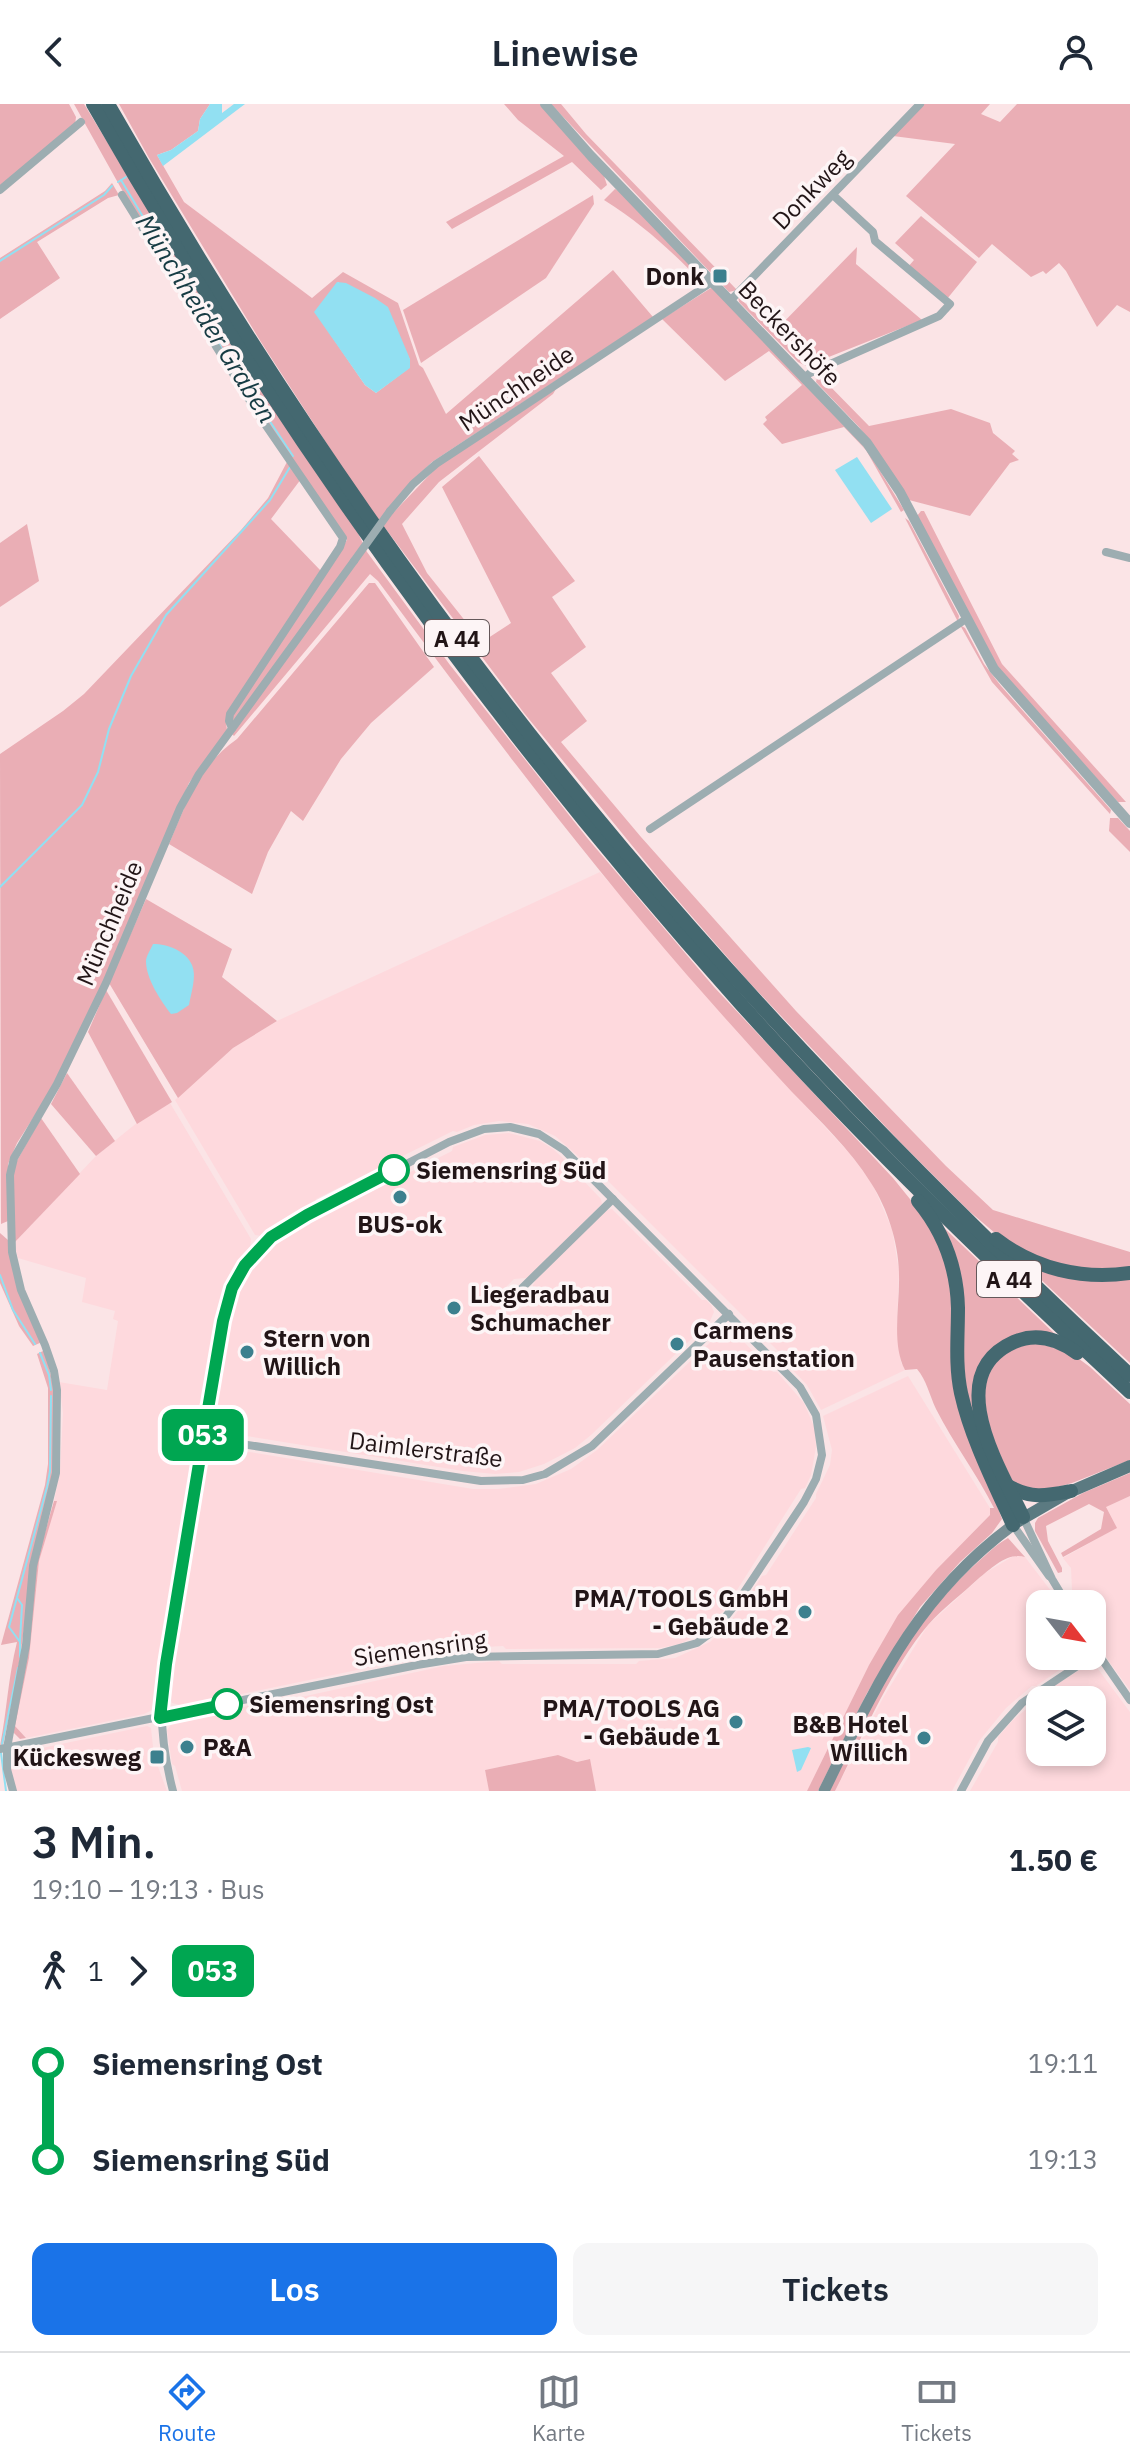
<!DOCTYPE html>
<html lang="de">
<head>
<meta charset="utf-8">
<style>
	body { margin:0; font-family:"IBM Plex Sans",sans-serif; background:#f6f6f7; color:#1f2937; height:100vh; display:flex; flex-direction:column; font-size:30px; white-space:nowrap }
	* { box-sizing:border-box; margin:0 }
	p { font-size:26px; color:#747a83 }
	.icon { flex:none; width:44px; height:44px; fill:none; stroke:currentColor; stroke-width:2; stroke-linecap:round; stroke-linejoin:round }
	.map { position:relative; height:1687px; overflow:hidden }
	.details { display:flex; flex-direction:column; background:#fff; flex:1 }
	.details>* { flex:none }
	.badge { padding:0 16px; border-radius:12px; font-size:28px; line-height:52px }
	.needle { width:52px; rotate:121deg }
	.tools { position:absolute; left:1026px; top:1486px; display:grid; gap:16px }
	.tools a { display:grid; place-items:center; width:80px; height:80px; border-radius:16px; background:#fff; box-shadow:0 4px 12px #0003; font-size:40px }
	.map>.badge { position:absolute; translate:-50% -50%; box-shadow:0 0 0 4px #fff }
	.legs { display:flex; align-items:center; gap:12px; height:88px; padding:0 32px; font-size:26px }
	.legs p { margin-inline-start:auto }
	.summary { display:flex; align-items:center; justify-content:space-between; height:136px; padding:0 32px }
	h1 { font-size:44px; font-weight:600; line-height:60px }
	.button { display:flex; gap:16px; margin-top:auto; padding:16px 32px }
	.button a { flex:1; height:92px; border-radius:16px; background:#1a73e8; color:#fff; font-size:32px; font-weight:600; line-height:92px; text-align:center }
	.button a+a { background:#f6f6f7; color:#1f2937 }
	ul { padding:0 32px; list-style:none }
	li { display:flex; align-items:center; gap:28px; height:96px; font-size:30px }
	li i { display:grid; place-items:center; width:12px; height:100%; margin:0 10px; background:currentColor }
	li i::after { content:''; width:20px; height:20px; margin:-10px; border:6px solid; border-radius:50%; background:#fff }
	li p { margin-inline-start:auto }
	li:first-child i { background:linear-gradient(#0000 50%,currentColor 0) }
	li:last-child i { background:linear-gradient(currentColor 50%,#0000 0) }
	header { display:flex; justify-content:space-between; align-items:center; height:104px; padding:0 32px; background:#fff; font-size:36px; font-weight:600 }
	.dock { display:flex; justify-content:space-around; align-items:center; height:112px; border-top:2px solid #e0e1e3; background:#fff; font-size:22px; color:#747a83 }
	.dock a { display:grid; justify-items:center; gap:4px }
	.dock .active { color:#1a73e8 }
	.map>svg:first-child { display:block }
	.built { fill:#fed9dd; fill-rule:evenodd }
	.green { fill:#eaaeb5; fill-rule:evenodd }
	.water { fill:#92e0f2 }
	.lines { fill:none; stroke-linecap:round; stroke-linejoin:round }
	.stream { stroke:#92e0f2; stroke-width:2 }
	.minor { stroke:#9dadb1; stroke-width:8 }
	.tertiary { stroke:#9dadb1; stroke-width:10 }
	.secondary { stroke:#778f95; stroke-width:11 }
	.primary { stroke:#5b7a81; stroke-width:12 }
	.motorway { stroke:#446870; stroke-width:14 }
	.minor-bridge { stroke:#9dadb1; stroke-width:8 }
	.line-1-casing { stroke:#fff; stroke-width:18 }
	.line-1 { stroke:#00a651; stroke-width:12 }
	.poi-dot { fill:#3c808e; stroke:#fdf5f6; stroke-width:3 }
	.stop-1-dot { fill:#fff; stroke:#00a651; stroke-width:4 }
	.labels { text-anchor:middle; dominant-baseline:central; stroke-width:7; stroke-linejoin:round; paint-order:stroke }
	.shield { fill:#fdf5f6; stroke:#64585a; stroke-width:2 }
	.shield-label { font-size:22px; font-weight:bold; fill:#221517 }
	.street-label { font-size:24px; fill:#221517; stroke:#fdf5f6 }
	.poi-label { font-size:24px; font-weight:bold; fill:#221517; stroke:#fdf5f6; text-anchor:end }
	.stop-label { font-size:24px; font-weight:bold; fill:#221517; stroke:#fdf5f6; text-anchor:start }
	.water-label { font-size:26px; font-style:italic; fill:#163b43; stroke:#fdf5f6 }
</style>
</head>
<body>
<header><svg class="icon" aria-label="back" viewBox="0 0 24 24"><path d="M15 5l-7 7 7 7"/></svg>Linewise<svg class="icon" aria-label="person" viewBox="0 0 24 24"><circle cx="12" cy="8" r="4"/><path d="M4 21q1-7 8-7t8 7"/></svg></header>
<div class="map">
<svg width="1130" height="1687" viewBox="0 0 1130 1687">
	<rect width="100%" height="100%" fill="#fbe4e6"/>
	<g class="built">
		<path d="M600,768L740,931L851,1051L873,1081L892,1125L899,1167L897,1224L901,1258L905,1266L821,1306L807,1281L786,1259V1255L590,1059H586L555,1032L528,1020L499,1017L474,1021L457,1028L453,1027L316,1095L315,1099L285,1116L262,1132L255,1131L175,996L233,944L277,917Z"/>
		<path d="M170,999L251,1135L250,1144L238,1160L224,1188L215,1222L154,1602L152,1606L144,1610L26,1634L15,1622L29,1554L39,1457L56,1398L54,1397L60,1367L63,1309L59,1278L107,1286L118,1217L113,1215L115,1207L82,1198L86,1174L18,1154L14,1139L96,1052L138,1018Z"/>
		<path d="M509,1029L540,1037L553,1045L579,1069V1072L601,1095L602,1100L531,1171L526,1174L514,1175L501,1188L519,1206L532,1193L533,1181L536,1176L607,1106L612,1105L702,1196H706L711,1201L714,1208L710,1217L591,1331L575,1344L544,1360L519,1368L495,1370L463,1367L222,1328L214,1323L212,1315L230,1208L240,1181L252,1161L267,1144L290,1126L315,1113L319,1114L452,1047L453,1043L485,1031Z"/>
		<path d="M730,1224L737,1227L744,1235L745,1239L773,1268H777L804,1299L815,1325L816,1343L811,1371L805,1384L801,1385L725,1505L709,1523L695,1532L680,1540L660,1544L506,1545L503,1542L466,1544L408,1553L405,1556L184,1602L172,1599L168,1586L171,1565L174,1562L201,1396L199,1393L205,1352L210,1345L219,1343L473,1385H498L536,1380L571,1365L597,1346L722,1227Z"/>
		<path d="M908,1272L990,1404V1411L936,1466L899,1511L869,1561L807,1687H596L589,1655L577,1658L557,1651L485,1666L489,1687H182L175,1662L172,1660L167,1626L174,1617L186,1614L214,1612L251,1601L255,1603L444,1562L499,1557L502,1560H636L639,1557L675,1554L710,1538L728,1521L762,1472L766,1471L816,1394V1390L830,1361L832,1346L823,1312Z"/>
		<path d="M1130,1392V1586L1110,1559L1092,1528V1500H1078L1072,1486L1071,1464L1063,1454L1116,1424L1105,1403Z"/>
		<path d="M1015,1451L1025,1453L1061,1500H1040V1552H1080L1036,1582H1032L1006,1604L979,1637L952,1687H835L883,1594L928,1521L985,1469Z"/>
		<path d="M1093,1561L1098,1565L1130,1608V1687H970L998,1638V1633L1013,1616L1054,1582L1086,1562ZM1040,1596H1092V1648H1040Z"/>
		<path d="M147,1622L151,1624L154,1652L167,1687H15L10,1665L13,1654L23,1648Z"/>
	</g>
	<g class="green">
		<path d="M0,0H69L76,13L75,21L0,84Z"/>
		<path d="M74,0H84L234,246L358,429L367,448L450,561L588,735L714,883L893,1074L935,1126L951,1172L957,1294L1002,1415L992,1429L960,1458L920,1503L867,1589L818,1687H807L869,1561L898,1511L936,1466L990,1411V1404H994C977,1370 953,1339 936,1305C929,1290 927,1277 917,1265L905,1266C891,1239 900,1201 899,1171C899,1141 888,1105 871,1079C850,1045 820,1017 792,988C757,950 722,911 687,871C578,745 477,611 378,477L370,470L234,632L232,630L233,617L230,613L347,436L269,323L122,86Z"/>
		<path d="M119,0H210L200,15L198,27L171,46L157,51L184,98L312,194L343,168L398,199L419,261L423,264L446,310L613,166L653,213L432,358L412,377L394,408L438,362L556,285L553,290L439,378L402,420L427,469L482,538L511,519L442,383L479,352L575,477L552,493L586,543L551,569L587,617L561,638L641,733L796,907L946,1062L993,1106L1130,1148V1164L1101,1167L1045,1157L1002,1135L969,1107L902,1040L748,877L661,777L524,609L358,388L261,238L149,54ZM338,178L404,243L410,256L409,264L376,289L365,281L315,208Z"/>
		<path d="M504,0H540L585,52L603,69L607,81L601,86L572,58L452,125L446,118L564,52L518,16Z"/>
		<path d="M551,0H561L586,30L737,186L729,188Z"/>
		<path d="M924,0H990L981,10L1000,18L1017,0H1130V208L1117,201L1097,223L1066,167L1059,159L1046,170L1043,167L1031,173L992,140L979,154L906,92L955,40L893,32Z"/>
		<path d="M112,79L119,91L108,94L37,138L60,174L0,215V154L105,87Z"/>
		<path d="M615,85L621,88L704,174V180C670,146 645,122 604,96Z"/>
		<path d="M593,91L594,100L546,174L421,259L403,206Z"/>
		<path d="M921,112L977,158L947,195L908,163L914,156L895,139Z"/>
		<path d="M857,143L856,160L922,216L806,262L798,258L739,198L738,192L774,228Z"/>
		<path d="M711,184H714L867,346L904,406L901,408L866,346L844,323L782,340L763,320L767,316L765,313L802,281L769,247L725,277L662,215Z"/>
		<path d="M818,270L869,322L951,305L990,319L993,329L1015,347L1012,350L1019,356L1010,359L970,412L909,396L879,349L859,323L816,278Z"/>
		<path d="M288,356L301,375L271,415L321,467L226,618L227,626L189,679L82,926L44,997L17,1039L8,1060V1117L1,1120L0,650L63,607L84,590L241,426L268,394Z"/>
		<path d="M921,407H924L1002,560L1126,698H1118L1001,569L917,412Z"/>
		<path d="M905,414L909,417L959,512L958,518Z"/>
		<path d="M27,420L39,477L0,503V439Z"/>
		<path d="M369,479H375L434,563L371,619L341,655L303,717L291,707L268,748L252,790L169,740C186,700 200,660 237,635Z"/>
		<path d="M960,521L965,524L984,560L1001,582L1111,706L1110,710L992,578Z"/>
		<path d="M1110,714H1118L1130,727V748L1109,727Z"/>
		<path d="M146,795L232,845L222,873L277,917L233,944L178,994L109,879Z"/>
		<path d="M106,886L172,998L137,1020L88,928Z"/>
		<path d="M67,969L115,1037L96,1052L51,1000Z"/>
		<path d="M41,1014L80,1070L14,1139V1062Z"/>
		<path d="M939,1119L1057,1232L1018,1234L978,1277L999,1376L963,1282L960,1197Z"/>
		<path d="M0,1129L8,1136L42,1238L33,1242L19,1222L0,1179Z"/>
		<path d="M1017,1153L1130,1171V1259Z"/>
		<path d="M1035,1238L1071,1249L1090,1263L1130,1300V1356L1072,1379L1035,1389L1015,1382C998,1348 965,1285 1000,1252C1009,1243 1023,1241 1035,1238Z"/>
		<path d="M45,1246L54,1285V1367L28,1495L20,1554L3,1641L0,1642C7,1606 8,1574 17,1538L1,1541L45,1381L48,1360V1284L37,1250Z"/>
		<path d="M1130,1369V1392L1106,1403L1117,1424L1063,1453L1061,1449L1101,1425L1104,1408L1089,1400L1046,1422L1048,1437L1062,1464V1468L1058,1469L1035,1427V1419L1038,1414L1083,1389Z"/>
		<path d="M54,1397H57L39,1457L29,1554L15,1622L26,1634L20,1635L13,1628L37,1456Z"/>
		<path d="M1008,1434L1025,1453C1007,1448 992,1464 978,1475C962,1490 943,1504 928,1521C890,1566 862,1634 835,1687H828C869,1605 908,1519 979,1457C988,1449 997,1440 1008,1434Z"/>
		<path d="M558,1651L577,1658L590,1655L596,1687H489L485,1666Z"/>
	</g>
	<g class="water">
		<path d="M210,0H222V9L234,0H245L163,62L157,51L171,46L198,27L200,15Z"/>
		<path d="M337,178L346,179L375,194L388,203L410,255V264L376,289L365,281L314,208Z"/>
		<path d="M857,353L892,405L871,419L835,366Z"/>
		<path d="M153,840C168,840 186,847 192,861C197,872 191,889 189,901L177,909L171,910C161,897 146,875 146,857C146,852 151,845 153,840Z"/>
		<path d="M808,1643L811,1644L801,1666L797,1668L792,1646Z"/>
	</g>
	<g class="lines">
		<g class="stream">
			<path d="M121,76L224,248"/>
			<path d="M118,78L126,73"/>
			<path d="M0,157L104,91L112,82"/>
			<path d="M229,256L293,352"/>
			<path d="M0,783L82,701L98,668L109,625L131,572L166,511L270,396L290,363"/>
			<path d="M0,1171L13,1206L35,1240"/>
			<path d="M40,1249L49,1271L51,1286"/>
			<path d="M17,1494L22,1501L20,1537"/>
			<path d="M20,1553V1538L9,1523L47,1383L50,1367L51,1292"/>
			<path d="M2,1640L18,1564"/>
			<path d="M1,1649L6,1687"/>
		</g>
		<g class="minor">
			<path d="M0,86L81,18"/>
			<path d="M122,91L258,310L343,434L340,443L230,610L229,617L232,624"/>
			<path d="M731,196L920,0"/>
			<path d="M805,273L810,269L939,212L950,200L875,137L873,128L833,91"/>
			<path d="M390,407L413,380L436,360L718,174"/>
			<path d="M1106,448L1130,454"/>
			<path d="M650,725L966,515"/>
			<path d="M520,1186L613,1095"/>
			<path d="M203,1334L481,1377L523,1376L545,1370L592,1342L729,1210"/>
			<path d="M1023,1413L1052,1475L1067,1500"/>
			<path d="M1013,1421L1049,1472"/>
			<path d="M1092,1541L1130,1596"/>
			<path d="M0,1645L417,1561L466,1553L658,1550L697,1539L716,1525L741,1493L804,1398L816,1375L822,1351L816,1311L800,1283L564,1046L539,1030L510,1023L484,1025L449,1038L282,1124C248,1149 234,1177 223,1217L163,1575C159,1614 163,1649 173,1687"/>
			<path d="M13,1687L7,1665V1644L26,1541L33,1462L56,1369L57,1286L54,1267L45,1241L21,1186L12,1148L10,1071L14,1054L57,980L106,879L180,704L199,670L354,457"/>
			<path d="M961,1687L988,1637L1022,1599L1097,1549"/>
		</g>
		<path class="tertiary" d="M545,0L591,52L867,339L900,388L994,565L1130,719"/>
		<path class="secondary" d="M824,1687C876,1582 915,1493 1013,1421"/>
		<path class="primary" d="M1015,1419L1065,1390L1130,1362"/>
		<g class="motorway">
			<path d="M93,0C277,322 493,623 740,899C863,1036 995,1163 1130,1288"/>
			<path d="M108,0C275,293 469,572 692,825C830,982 977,1129 1130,1271"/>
			<path d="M918,1097C943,1127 957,1164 958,1204C958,1233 955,1261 961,1289C971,1334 994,1379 1013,1421"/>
			<path d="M996,1135C1035,1165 1082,1176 1130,1169"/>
			<path d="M1008,1382C1032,1395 1045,1392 1071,1387"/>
			<path d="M1023,1413C1001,1366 940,1271 1014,1238C1037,1228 1058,1235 1077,1249"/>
		</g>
		<path class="minor-bridge" d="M354,457L390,407"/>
	</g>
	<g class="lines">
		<g class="line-1-casing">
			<path id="line-1" d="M227,1600L160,1614L166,1560L208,1305L223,1217L232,1184L245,1161L271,1133L307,1111L394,1066"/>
		</g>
		<use href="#line-1" class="line-1"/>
	</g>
	<g class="poi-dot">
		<rect x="712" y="164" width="16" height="16" rx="4"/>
		<circle cx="400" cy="1093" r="8"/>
		<circle cx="454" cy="1204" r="8"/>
		<circle cx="677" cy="1240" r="8"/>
		<circle cx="247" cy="1248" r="8"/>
		<circle cx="805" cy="1508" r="8"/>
		<circle cx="736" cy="1618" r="8"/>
		<circle cx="924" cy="1634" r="8"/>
		<circle cx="187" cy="1643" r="8"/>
		<rect x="149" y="1645" width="16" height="16" rx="4"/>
	</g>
	<g class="stop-1-dot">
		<circle cx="394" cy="1066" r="14"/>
		<circle cx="227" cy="1600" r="14"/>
	</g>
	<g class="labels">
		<g class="shield">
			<rect x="425" y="516" width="64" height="36" rx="6"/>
			<rect x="977" y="1157" width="64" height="36" rx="6"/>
		</g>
		<g class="shield-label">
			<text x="457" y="534">A 44</text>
			<text x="1009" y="1175">A 44</text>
		</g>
		<g class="street-label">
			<text transform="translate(811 85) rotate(-46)">Donkweg</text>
			<text transform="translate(790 229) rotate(46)">Beckershöfe</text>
			<text transform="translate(516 284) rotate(-34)">Münchheide</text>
			<text transform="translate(109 819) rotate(-67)">Münchheide</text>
			<text transform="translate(426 1345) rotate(7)">Daimlerstraße</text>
			<text transform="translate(420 1544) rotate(-8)">Siemensring</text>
		</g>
		<g class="poi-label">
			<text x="704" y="172">Donk</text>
			<text x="400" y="1120" text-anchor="middle">BUS-ok</text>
			<text x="470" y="1190" text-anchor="start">Liegeradbau<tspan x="470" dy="28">Schumacher</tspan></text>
			<text x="693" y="1226" text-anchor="start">Carmens<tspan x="693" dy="28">Pausenstation</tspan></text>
			<text x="263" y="1234" text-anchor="start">Stern von<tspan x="263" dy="28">Willich</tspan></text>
			<text x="789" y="1494">PMA/TOOLS GmbH<tspan x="789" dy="28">- Gebäude 2</tspan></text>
			<text x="720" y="1604">PMA/TOOLS AG<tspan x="720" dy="28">- Gebäude 1</tspan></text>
			<text x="908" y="1620">B&amp;B Hotel<tspan x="908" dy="28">Willich</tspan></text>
			<text x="203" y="1643" text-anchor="start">P&amp;A</text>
			<text x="141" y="1653">Kückesweg</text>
		</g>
		<g class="stop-label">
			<text x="416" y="1066">Siemensring Süd</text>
			<text x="249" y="1600">Siemensring Ost</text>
		</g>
		<g class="water-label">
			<text transform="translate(207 214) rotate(58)">Münchheider Graben</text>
		</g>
	</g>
</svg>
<div class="tools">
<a><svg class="needle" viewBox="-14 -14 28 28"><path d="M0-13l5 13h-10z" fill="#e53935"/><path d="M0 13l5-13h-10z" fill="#747a83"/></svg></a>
<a><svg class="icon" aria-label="layers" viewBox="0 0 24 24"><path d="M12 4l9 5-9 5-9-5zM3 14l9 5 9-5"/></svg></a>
</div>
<b class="badge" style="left:203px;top:1331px;background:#00a651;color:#fff">053</b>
</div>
<section class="details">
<div class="summary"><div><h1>3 Min.</h1><p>19:10 – 19:13 · Bus</p></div><b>1.50 €</b></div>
<div class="legs"><svg class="icon" aria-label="walk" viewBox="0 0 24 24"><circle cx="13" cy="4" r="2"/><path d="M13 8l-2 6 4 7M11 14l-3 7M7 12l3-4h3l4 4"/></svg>1<svg class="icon" aria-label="forward" viewBox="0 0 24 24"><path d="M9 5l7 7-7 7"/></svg><b class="badge" style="background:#00a651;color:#fff">053</b></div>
<ul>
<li><i style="color:#00a651"></i><b>Siemensring Ost</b><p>19:11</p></li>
<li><i style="color:#00a651"></i><b>Siemensring Süd</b><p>19:13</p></li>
</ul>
<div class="button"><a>Los</a><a>Tickets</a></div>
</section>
<nav class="dock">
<a class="active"><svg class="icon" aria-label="directions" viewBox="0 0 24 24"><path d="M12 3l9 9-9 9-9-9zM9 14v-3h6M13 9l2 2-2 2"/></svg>Route</a>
<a><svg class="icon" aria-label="map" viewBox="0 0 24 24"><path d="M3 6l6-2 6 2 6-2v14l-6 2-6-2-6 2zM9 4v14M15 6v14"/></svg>Karte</a>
<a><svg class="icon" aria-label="tickets" viewBox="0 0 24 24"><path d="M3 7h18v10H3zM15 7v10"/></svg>Tickets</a>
</nav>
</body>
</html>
